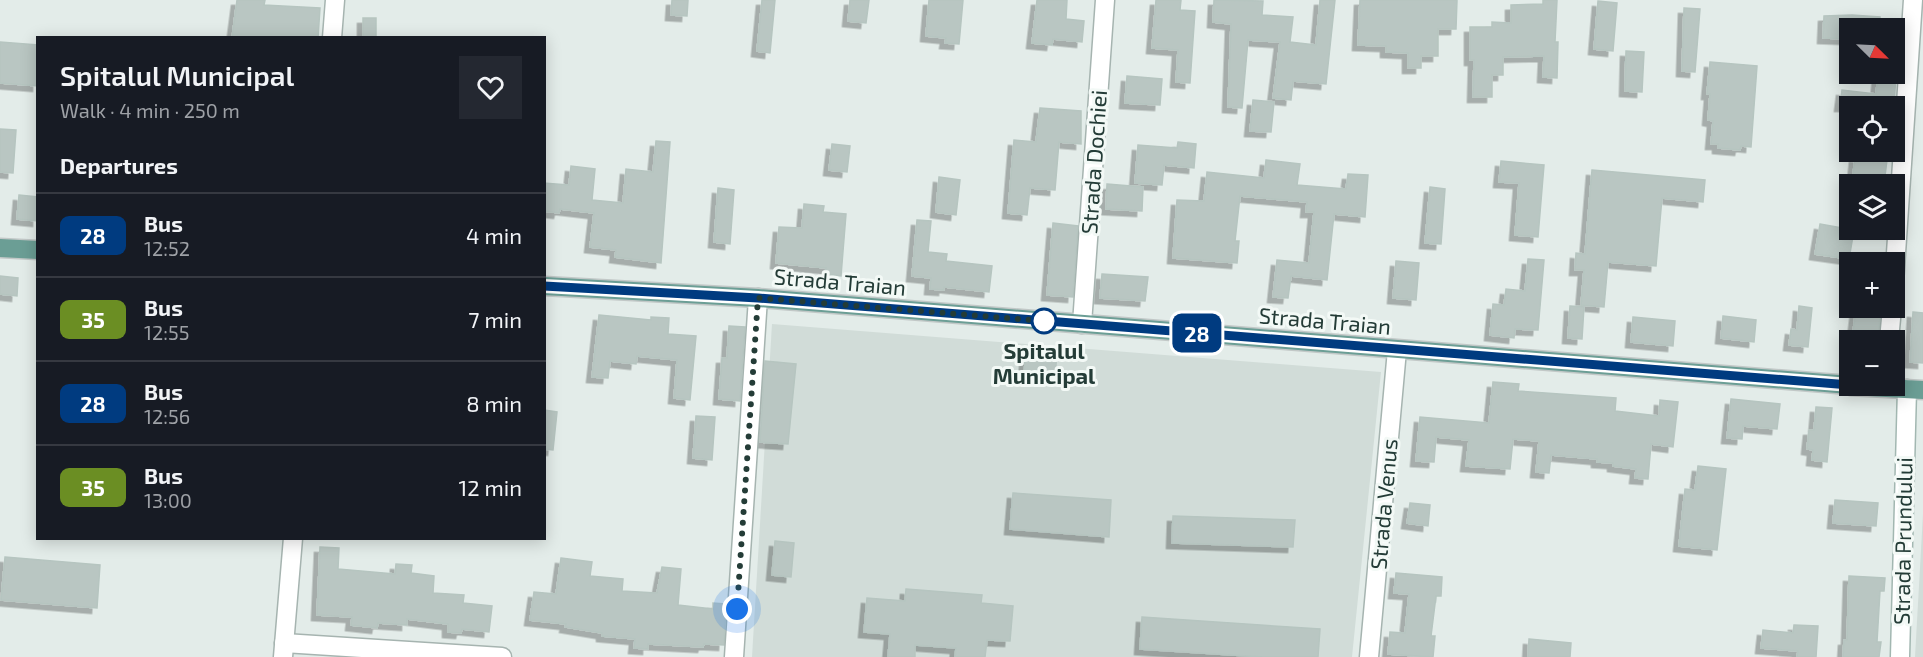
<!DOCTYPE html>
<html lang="en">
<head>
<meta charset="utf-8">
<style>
	body { margin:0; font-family:"Exo 2",sans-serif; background:#242831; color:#f1f3f6; height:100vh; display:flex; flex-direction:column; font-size:22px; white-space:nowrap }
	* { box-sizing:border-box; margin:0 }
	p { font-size:20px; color:#9ea1a6 }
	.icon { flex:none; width:33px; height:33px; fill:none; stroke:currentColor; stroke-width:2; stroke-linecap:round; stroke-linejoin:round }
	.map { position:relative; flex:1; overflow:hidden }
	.drawer { position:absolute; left:36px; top:36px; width:510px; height:504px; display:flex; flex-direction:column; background:#171b24; border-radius:0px; box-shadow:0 3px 15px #0003 }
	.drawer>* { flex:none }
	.badge { padding:0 12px; border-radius:9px; font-size:21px; line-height:39px }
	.needle { width:39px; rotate:114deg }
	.controls { position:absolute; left:1839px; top:18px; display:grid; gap:12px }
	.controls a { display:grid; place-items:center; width:66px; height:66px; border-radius:0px; background:#171b24; box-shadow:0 3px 15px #0003; font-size:30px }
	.you { position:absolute; width:30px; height:30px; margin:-15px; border:4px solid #fff; border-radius:50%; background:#1a73e8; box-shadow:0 0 0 9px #1a73e833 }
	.map>.badge { position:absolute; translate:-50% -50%; box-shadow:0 0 0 3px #fff }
	h2 { padding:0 24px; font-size:22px; line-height:54px }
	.round { display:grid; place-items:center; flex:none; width:63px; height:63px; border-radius:0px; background:#242831 }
	.summary { display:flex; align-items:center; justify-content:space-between; height:102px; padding:0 24px }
	h1 { font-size:28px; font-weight:600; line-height:45px }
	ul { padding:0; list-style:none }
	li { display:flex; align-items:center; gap:18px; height:84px; padding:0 24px; border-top:2px solid #363941 }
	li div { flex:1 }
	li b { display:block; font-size:22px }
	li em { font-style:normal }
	li .badge { min-width:66px; font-weight:700; text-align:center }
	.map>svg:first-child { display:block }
	.built { fill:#d1dcd8 }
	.building { fill:#b9c6c2; stroke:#b6c5c0; stroke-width:1.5; filter:url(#shadow) }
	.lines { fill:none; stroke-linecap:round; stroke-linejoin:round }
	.minor-casing { stroke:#a6b4b0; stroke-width:21 }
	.tertiary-casing { stroke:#a6b4b0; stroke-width:21 }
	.secondary-casing { stroke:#a2b7b1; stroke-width:21 }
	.primary-casing { stroke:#c2c8c7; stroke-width:21 }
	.minor { stroke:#fff; stroke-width:18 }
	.tertiary { stroke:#fff; stroke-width:18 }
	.secondary { stroke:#fff; stroke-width:18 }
	.primary { stroke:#6b9e95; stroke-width:18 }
	.line-casing { stroke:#fff; stroke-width:14 }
	.line { stroke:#003b80; stroke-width:9 }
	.walk { stroke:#243c37; stroke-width:6; stroke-dasharray:0 10.8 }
	.stop-dot { fill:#fff; stroke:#003b80; stroke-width:3 }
	.labels { text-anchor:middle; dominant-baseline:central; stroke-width:6; stroke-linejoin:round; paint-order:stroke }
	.street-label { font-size:22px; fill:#243c37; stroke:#f3f9f6 }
	.stop-label { font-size:22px; font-weight:bold; fill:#243c37; stroke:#f3f9f6 }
</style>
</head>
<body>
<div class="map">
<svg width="1923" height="657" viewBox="0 0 1923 657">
	<defs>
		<filter id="shadow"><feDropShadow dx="-5.5" dy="5.5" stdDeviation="0" flood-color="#0004"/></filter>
	</defs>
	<rect width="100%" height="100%" fill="#e3ece9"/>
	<g class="built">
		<path d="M772,324L1381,372L1352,657H752Z"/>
		<path d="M1923,514V657H1915Z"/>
	</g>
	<g class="building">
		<path d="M237,0H265L264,5L320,8L318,38H232Z"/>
		<path d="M672,0H688L687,16L671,15Z"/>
		<path d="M762,0H775L770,53L757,51Z"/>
		<path d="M850,0H869L866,23L848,21Z"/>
		<path d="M929,0H963L959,44L945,43L946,38L926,36Z"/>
		<path d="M1037,0H1067L1066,19L1084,21L1082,42L1053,39L1052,45L1032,43Z"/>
		<path d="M1156,0H1181L1180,10L1195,11L1190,83L1176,82L1178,50L1152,48Z"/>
		<path d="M1214,0L1263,1L1262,15L1293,17L1290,42L1316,45L1320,0H1335L1326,84L1293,81L1291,100L1273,98L1280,42L1248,40L1242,108L1228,107L1231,24L1213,22Z"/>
		<path d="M1360,0H1457L1456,29H1438V56H1421V68H1408V53L1386,52V46L1358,45Z"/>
		<path d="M1543,0H1557L1555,42H1558L1557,78L1543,77L1544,56L1503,57V75H1492V97H1473L1474,60H1470V27H1492V22L1511,23V5L1543,4Z"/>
		<path d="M1598,1L1617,3L1613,51L1594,49Z"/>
		<path d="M1684,8L1700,9L1695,72L1682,71Z"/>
		<path d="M1852,15L1880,17V28H1850V39L1823,38L1824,16Z"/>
		<rect x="363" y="18" width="13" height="20"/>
		<path d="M0,42L38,45V86L0,83Z"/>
		<path d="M1626,51L1644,52L1642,92L1625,91Z"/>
		<path d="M1710,62L1757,66L1751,147L1741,146L1740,150L1718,148V144H1711L1713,121L1708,120L1710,94H1707Z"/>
		<path d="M1878,74H1896L1894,106H1840L1842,90L1876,94Z"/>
		<path d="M1127,76L1162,79L1160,105L1125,103Z"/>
		<path d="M1253,100L1274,102L1271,132L1250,131Z"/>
		<path d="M1040,108L1081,111V144L1059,142L1055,190L1030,188L1027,215L1008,213L1014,140L1036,142Z"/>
		<path d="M0,129L16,130L13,173L0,172Z"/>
		<path d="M656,141L670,142L661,263L615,257L616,250L590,247L594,213L560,209L559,213L544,211V183L569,185L571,166L595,169L592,200L623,203L626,169L653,172Z"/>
		<path d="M1178,142L1196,144L1194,168L1164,165L1162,185L1135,183L1138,145L1177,148Z"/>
		<path d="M832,144L850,146L847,172L829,170Z"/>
		<path d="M1855,157L1887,160L1884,184H1852Z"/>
		<path d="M1266,160L1300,164L1297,185L1346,189L1348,174L1368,175L1365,217L1334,214L1327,280L1291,276L1288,298L1273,297L1277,260L1309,263L1314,212H1306L1307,202L1240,196L1235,241H1239L1237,263L1173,258L1177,200L1204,201L1207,172L1264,178Z"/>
		<path d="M1501,161L1544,165L1538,237L1515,235L1519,183L1499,182Z"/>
		<path d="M1592,170L1705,180L1703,202L1662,198L1656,266L1608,262L1604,307L1581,305L1584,270H1575L1576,253L1585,254Z"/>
		<path d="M939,177L960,180L956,215L936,212Z"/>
		<path d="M1107,184L1143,187L1142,211L1106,209Z"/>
		<path d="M1430,187L1445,189L1441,244L1425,243Z"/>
		<path d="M718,188L734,190L730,244L714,242Z"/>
		<path d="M19,195L38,197V221L17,219Z"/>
		<path d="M804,204L824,206L823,212L846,214L841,276L825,274L826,268L776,263L779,227L802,228Z"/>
		<path d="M917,220L931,221L928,252L947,254L946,261L992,266L989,292L944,287V290L930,289L931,278L912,276Z"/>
		<path d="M1053,223L1078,226L1073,297L1047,295Z"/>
		<path d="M1820,224L1854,230L1849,259L1815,254Z"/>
		<path d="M1528,259L1544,260L1538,330L1515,329L1514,338L1490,335L1493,304L1504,305L1506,289L1525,291Z"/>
		<path d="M1396,261L1419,263L1416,300L1393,298Z"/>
		<path d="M1102,274L1148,277L1145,301L1100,298Z"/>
		<path d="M0,276L18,278L17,296L0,294Z"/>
		<path d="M1570,306L1584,307L1582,339L1568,338Z"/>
		<path d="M1799,306L1812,308L1808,347L1789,345L1791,329L1797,330Z"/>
		<path d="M1856,308H1881L1878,340H1852Z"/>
		<path d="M1913,312L1923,313V363L1910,362Z"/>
		<path d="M599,315L651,320V317L669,318L668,334L696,336L690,400L674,398L677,360L637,356L636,364L610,361L608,378L592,377Z"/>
		<path d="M1723,316L1756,320L1754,342L1721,338Z"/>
		<path d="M1633,317L1675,321L1673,346L1631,342Z"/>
		<path d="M729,326L745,327L740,401L719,399L722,358H727Z"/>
		<path d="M1026,350L1057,352L1055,378L1024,375Z"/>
		<path d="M765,361L796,364L788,444L760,442Z"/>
		<path d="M1493,382L1519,384L1518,391L1616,398L1615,411L1659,416L1660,400L1678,402L1673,447L1651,444L1648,479L1635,478L1636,469L1613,466V463L1597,462V459L1551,455L1549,473L1536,472L1539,441L1513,439L1510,469L1466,466L1469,440L1436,437L1434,462L1416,461L1420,417L1489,423Z"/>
		<path d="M1731,399L1780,404L1777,429L1743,426L1742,439L1727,438Z"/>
		<path d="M1816,407L1832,408L1827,462L1812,460L1813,450L1807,449L1809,430H1814Z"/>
		<path d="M544,410L557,412L553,450L544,449Z"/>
		<path d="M696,416L715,417L712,460L693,458Z"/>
		<path d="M1698,466L1726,469L1717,550L1679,546L1685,489L1695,490Z"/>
		<path d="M1013,493L1111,500L1109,537L1010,529Z"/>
		<path d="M1835,500L1878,503L1876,526L1833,523Z"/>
		<path d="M1410,503L1430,505L1428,526L1407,523Z"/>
		<path d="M1173,516L1295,520L1293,547L1172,543Z"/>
		<path d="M775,541L794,543L791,577L772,575Z"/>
		<path d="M320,547L339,548L338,569L395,574L396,564L412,565L411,573L434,576L433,593L464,595L463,603L492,606L489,632L462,629L461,633L448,632V624L407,619V625L378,623L377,628L351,625L352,617L317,615Z"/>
		<path d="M5,557L100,565L97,608L1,600Z"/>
		<path d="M561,558L592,562L590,576L623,579L622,591L657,593L662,567L681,569L678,605L713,609V603L726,604L724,645L704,644L703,647L648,644V649L634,648L635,639L602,636V633L565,627L566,624L530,620L534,592L556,594Z"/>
		<path d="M1396,573L1442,577L1441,596H1436L1431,636H1435L1433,657L1388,654L1390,632L1405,633L1409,594L1394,593Z"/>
		<path d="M1849,576L1885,578L1884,591H1880L1877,642H1881L1879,657H1843L1844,640H1847Z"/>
		<path d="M906,589L982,595L981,603L1013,606L1010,641L987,640L985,657H955L956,648L915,645V657H888L890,634L864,632L867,598L905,601Z"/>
		<path d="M1142,617L1320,629L1318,657H1263L1140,649Z"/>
		<path d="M1794,625L1818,626L1816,657H1797L1798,651L1761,648L1763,630L1793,633Z"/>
		<path d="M1529,639L1571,643L1570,657H1528Z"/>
	</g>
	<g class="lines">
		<g class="minor-casing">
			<g id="minor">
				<path d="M1894,283L1913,0"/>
				<path d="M1082,324L1105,0"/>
				<path d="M1889,340L1892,308"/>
				<path d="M284,643L502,657"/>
				<path d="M734,657L758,298"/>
				<path d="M1369,657L1397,350"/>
			</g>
		</g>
		<g class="tertiary-casing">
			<g id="tertiary">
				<path d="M332,38L335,0"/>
				<path d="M283,657L293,538"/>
			</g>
		</g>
		<g class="secondary-casing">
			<path id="secondary" d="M1900,657L1907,389"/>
		</g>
		<g class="primary-casing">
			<g id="primary">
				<path d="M0,248L38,250"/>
				<path d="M544,286L758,298L1850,385"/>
				<path d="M1850,386L1923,390"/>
			</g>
		</g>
		<use href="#minor" class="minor"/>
		<use href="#tertiary" class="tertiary"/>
		<use href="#secondary" class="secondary"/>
		<use href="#primary" class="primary"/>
	</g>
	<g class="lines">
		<g class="line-casing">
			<path id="line" d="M544,286L758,298L1850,385"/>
		</g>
		<use href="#line" class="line"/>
		<path class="walk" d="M737,609L758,298L1044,321"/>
	</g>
	<circle class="stop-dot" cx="1044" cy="321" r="12"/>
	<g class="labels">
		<g class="street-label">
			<text transform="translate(1093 162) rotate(-86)">Strada Dochiei</text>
			<text transform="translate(840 281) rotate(5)">Strada Traian</text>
			<text transform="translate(1325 320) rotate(5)">Strada Traian</text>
			<text transform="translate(1383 504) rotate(-85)">Strada Venus</text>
			<text transform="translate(1902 541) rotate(-89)">Strada Prundului</text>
		</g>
		<g class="stop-label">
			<text x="1044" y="350">Spitalul<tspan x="1044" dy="25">Municipal</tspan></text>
		</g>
	</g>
</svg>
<div class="controls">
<a><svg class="needle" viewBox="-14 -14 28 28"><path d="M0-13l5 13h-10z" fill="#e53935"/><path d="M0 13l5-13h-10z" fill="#9ea1a6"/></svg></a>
<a><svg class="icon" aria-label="locate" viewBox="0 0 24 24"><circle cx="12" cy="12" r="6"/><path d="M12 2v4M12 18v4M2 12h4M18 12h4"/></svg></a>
<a><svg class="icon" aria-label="layers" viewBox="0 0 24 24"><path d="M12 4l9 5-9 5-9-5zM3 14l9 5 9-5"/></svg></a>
<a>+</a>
<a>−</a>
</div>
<div class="you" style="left:737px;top:609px"></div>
<b class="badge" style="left:1197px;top:333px;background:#003b80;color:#fff">28</b>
<section class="drawer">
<div class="summary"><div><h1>Spitalul Municipal</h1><p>Walk · 4 min · 250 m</p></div><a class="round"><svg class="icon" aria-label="heart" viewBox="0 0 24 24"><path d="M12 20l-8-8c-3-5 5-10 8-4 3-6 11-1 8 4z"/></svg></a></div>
<h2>Departures</h2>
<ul>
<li><span class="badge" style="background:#003b80;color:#fff">28</span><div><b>Bus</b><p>12:52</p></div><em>4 min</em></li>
<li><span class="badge" style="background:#6b8e23;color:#fff">35</span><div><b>Bus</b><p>12:55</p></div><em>7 min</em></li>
<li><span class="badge" style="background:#003b80;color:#fff">28</span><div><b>Bus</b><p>12:56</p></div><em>8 min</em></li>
<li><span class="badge" style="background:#6b8e23;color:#fff">35</span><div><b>Bus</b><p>13:00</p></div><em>12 min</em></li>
</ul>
</section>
</div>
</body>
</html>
